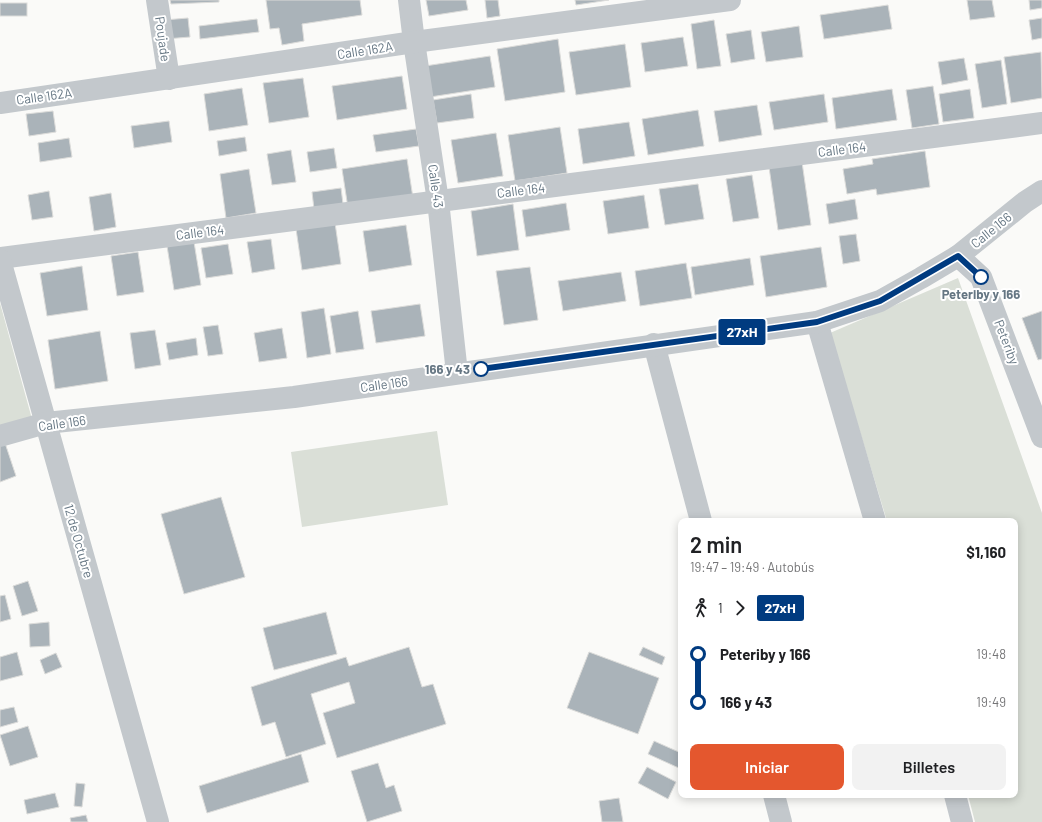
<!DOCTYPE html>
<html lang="es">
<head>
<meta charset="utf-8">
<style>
	body { margin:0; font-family:Barlow,sans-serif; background:#f2f2f2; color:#202124; height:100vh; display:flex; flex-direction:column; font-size:15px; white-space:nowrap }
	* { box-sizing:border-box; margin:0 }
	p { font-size:13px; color:#757577 }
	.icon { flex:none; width:22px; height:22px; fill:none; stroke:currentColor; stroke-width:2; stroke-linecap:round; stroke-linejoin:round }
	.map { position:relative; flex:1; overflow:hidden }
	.sheet { position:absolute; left:678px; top:518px; width:340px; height:280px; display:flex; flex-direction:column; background:#fff; border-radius:8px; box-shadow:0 2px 10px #0003 }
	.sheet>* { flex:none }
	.badge { padding:0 8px; border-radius:3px; font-size:14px; line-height:26px }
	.map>.badge { position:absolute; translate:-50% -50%; box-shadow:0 0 0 2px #fff }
	.legs { display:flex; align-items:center; gap:6px; height:44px; padding:0 12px; font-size:13px }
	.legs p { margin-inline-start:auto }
	.headline { display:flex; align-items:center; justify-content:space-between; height:68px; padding:0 12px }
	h1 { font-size:22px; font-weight:600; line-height:30px }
	.action { display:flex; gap:8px; margin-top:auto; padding:8px 12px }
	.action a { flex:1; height:46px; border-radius:8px; background:#e4572e; color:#fff; font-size:16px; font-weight:600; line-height:46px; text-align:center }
	.action a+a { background:#f2f2f2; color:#202124 }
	ul { padding:0 12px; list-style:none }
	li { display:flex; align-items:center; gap:14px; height:48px; font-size:15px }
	li i { display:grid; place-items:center; width:6px; height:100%; margin:0 5px; background:currentColor }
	li i::after { content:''; width:10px; height:10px; margin:-5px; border:3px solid; border-radius:50%; background:#fff }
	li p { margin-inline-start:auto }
	li:first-child i { background:linear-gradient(#0000 50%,currentColor 0) }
	li:last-child i { background:linear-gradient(currentColor 50%,#0000 0) }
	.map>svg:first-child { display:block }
	.green { fill:#dadfd7 }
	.building { fill:#aab3b9; stroke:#dcdcda }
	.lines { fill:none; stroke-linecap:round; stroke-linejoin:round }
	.minor { stroke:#c3c8cc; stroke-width:22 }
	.line-1-casing { stroke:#fff; stroke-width:9 }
	.line-1 { stroke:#003b80; stroke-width:6 }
	.stop-1-dot { fill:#fff; stroke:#003b80; stroke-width:2 }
	.labels { text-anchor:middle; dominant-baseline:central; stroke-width:4; stroke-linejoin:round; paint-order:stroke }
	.street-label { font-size:13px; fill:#657683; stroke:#fff }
	.stop-label { font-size:13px; font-weight:bold; fill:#657683; stroke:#fff }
</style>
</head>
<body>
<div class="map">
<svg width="1042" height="822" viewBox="0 0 1042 822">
	<rect width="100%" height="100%" fill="#fafaf8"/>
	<g class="green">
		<path d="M958,278L1042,513V822H975L968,795H1015V521H887L830,333Z"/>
		<path d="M0,303L32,419L0,429Z"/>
		<path d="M437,431L448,505L302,527L291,452Z"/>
	</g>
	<g class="building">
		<path d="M170,0H219V2L171,4Z"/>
		<path d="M266,0H360L362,15L302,24L304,41L282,45L279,28L270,29Z"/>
		<path d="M426,0H466L468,10L429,16Z"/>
		<path d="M485,0H498L500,16L487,18Z"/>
		<path d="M575,0H609L576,5Z"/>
		<path d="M967,0H992L995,17L970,20Z"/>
		<path d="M1029,0H1042V8L1030,10Z"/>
		<rect x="0" y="3" width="27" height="13"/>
		<path d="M888,5L892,29L824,39L820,15Z"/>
		<path d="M188,18L190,37L165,39L164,20Z"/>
		<path d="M1042,18V38L1032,40L1029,20Z"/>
		<path d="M257,19L259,32L200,39L199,26Z"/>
		<path d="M714,20L721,66L697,69L691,24Z"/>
		<path d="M799,26L803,57L766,62L761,32Z"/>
		<path d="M751,30L755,59L731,63L726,34Z"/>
		<path d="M683,37L688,66L645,72L641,43Z"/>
		<path d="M558,39L565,92L505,101L497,49Z"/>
		<path d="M625,44L631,87L576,95L569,52Z"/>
		<path d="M1041,52L1042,98L1011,103L1004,57Z"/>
		<path d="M490,56L495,87L430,97L425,66Z"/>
		<path d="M964,58L968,80L942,85L938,62Z"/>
		<path d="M1001,60L1007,104L982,108L975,64Z"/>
		<path d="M402,76L407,109L337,120L332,86Z"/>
		<path d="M303,78L309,117L269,123L263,83Z"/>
		<path d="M933,86L939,124L912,128L906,90Z"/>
		<path d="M242,88L248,125L209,131L204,94Z"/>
		<path d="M892,89L897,120L836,129L832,98Z"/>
		<path d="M970,89L974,118L943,122L939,94Z"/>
		<path d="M471,94L474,118L437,123L433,100Z"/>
		<path d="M824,94L828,122L774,130L769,102Z"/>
		<path d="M757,105L762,135L719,142L714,111Z"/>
		<path d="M698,110L704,146L648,155L642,119Z"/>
		<path d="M53,111L56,132L29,136L26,114Z"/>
		<path d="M169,121L172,142L134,148L131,126Z"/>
		<path d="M629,122L635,156L583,164L578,129Z"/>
		<path d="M560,127L567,173L515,181L508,135Z"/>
		<path d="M416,129L419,146L376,152L373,135Z"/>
		<path d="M496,133L503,176L458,183L451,140Z"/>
		<path d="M245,137L247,151L219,156L217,141Z"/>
		<path d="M69,138L72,157L40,162L38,143Z"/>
		<path d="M334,148L337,168L310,172L307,152Z"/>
		<path d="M291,150L296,182L272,185L267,154Z"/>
		<path d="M925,151L930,187L877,195L876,189L847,194L843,169L873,164L872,159Z"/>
		<path d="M407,159L413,198L348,208L342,169Z"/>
		<path d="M802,162L811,225L778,230L769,167Z"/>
		<path d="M249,169L256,213L226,218L220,174Z"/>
		<path d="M752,175L759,218L733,222L726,179Z"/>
		<path d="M698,184L704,219L665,225L659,189Z"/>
		<path d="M341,188L343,204L314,209L312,192Z"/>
		<path d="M49,191L53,217L32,220L28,195Z"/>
		<path d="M111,193L116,227L94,231L89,197Z"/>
		<path d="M644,195L649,228L608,234L603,201Z"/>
		<path d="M855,199L858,219L829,224L826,204Z"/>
		<path d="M566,203L570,230L526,237L522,210Z"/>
		<path d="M513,204L519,250L477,256L471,211Z"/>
		<path d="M334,216L341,264L302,270L295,222Z"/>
		<path d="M406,225L412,265L369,272L363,231Z"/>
		<path d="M856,234L860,261L843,264L839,236Z"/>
		<path d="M271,239L275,269L252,273L247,242Z"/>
		<path d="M194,242L201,285L174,290L167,246Z"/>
		<path d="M228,244L233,274L206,278L201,248Z"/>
		<path d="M821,247L827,287L766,297L760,256Z"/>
		<path d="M138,252L144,292L117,296L111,256Z"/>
		<path d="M750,258L754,285L695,295L691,267Z"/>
		<path d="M686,263L692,298L640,306L635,271Z"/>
		<path d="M82,266L88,310L47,316L40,273Z"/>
		<path d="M530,267L538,320L504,325L496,271Z"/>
		<path d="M621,272L626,301L563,311L558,281Z"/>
		<path d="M420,304L425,336L376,343L371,311Z"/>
		<path d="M324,308L331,354L307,358L301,312Z"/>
		<path d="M358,311L364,349L336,353L330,316Z"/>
		<path d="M1042,311V359L1038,360L1022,318Z"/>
		<path d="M218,325L223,354L208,356L203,327Z"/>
		<path d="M282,328L287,358L259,362L254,333Z"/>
		<path d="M155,330L161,365L135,369L130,333Z"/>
		<path d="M100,331L108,381L55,389L48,340Z"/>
		<path d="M196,338L198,355L169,360L166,343Z"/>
		<path d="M4,440L16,476L0,482V441Z"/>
		<path d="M221,497L245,577L184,594L161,514Z"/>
		<path d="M28,581L38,611L22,616L13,586Z"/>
		<path d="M5,595L11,619L0,622V596Z"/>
		<path d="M326,612L337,654L274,670L263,628Z"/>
		<path d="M49,622L50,646L30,647L29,624Z"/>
		<path d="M409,647L422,687L433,684L446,724L337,758L323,713L355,703L349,682L311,694L326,744L286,757L275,722L262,726L251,687L346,657L349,666Z"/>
		<path d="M643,647L665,657L662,665L639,655Z"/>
		<path d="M17,652L23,675L0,681V657Z"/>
		<path d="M589,652L659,678L638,734L567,708Z"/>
		<path d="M56,653L62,667L45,674L40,660Z"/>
		<path d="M14,707L18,722L0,727V710Z"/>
		<path d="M28,726L38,757L10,766L0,735Z"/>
		<path d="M654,741L681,753V769L648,754Z"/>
		<path d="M301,754L309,782L207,813L199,786Z"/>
		<path d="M378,763L386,788L394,785L402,811L367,822L351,771Z"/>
		<path d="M647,767L676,782L668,799L638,783Z"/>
		<path d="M76,783L85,784L82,807L74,806Z"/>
		<path d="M55,793L59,807L27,814L24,800Z"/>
		<path d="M619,798L623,822H602L599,801Z"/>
		<path d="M86,815L88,822H71L70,818Z"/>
	</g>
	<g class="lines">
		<g class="minor">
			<path d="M157,0L169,79"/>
			<path d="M409,0L414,42L438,201L457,373"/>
			<path d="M0,103L414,42L730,0"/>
			<path d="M958,256L981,277L1042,437"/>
			<path d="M0,258L1042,123"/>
			<path d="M0,260L158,822"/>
			<path d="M817,322L875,521"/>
			<path d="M654,344L701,521"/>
			<path d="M0,436L46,423L294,397L817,322L880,301L921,278L958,256L1025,202L1042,191"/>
			<path d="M774,795L781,822"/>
			<path d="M955,795L962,822"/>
		</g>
	</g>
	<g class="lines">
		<g class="line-1-casing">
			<path id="line-1" d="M481,369L817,322L880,301L958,256L981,277"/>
		</g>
		<use href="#line-1" class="line-1"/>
	</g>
	<g class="stop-1-dot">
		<circle cx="981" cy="277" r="7"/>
		<circle cx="481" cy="369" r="7"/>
	</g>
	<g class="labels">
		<g class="street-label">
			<text transform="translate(163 39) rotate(82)">Poujade</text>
			<text transform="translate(365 50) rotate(-9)">Calle 162A</text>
			<text transform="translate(44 96) rotate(-8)">Calle 162A</text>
			<text transform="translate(842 149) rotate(-7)">Calle 164</text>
			<text transform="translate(436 186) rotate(82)">Calle 43</text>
			<text transform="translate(521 190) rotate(-7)">Calle 164</text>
			<text transform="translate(991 230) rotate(-39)">Calle 166</text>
			<text transform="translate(200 232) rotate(-7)">Calle 164</text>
			<text transform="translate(1007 342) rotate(69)">Peteriby</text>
			<text transform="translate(384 384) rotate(-8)">Calle 166</text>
			<text transform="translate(62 423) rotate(-8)">Calle 166</text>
			<text transform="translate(79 541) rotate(74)">12 de Octubre</text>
		</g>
		<g class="stop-label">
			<text x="981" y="294">Peteriby y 166</text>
			<text x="470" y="369" text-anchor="end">166 y 43</text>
		</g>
	</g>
</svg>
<b class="badge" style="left:742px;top:332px;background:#003b80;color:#fff">27xH</b>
<section class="sheet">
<div class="headline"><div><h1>2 min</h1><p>19:47 – 19:49 · Autobús</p></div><b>$1,160</b></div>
<div class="legs"><svg class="icon" aria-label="walk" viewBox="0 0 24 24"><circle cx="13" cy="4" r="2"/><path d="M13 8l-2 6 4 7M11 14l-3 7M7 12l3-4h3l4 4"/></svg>1<svg class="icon" aria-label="forward" viewBox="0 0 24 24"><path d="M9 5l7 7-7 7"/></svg><b class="badge" style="background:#003b80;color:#fff">27xH</b></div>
<ul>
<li><i style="color:#003b80"></i><b>Peteriby y 166</b><p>19:48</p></li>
<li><i style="color:#003b80"></i><b>166 y 43</b><p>19:49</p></li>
</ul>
<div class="action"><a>Iniciar</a><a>Billetes</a></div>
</section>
</div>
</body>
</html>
